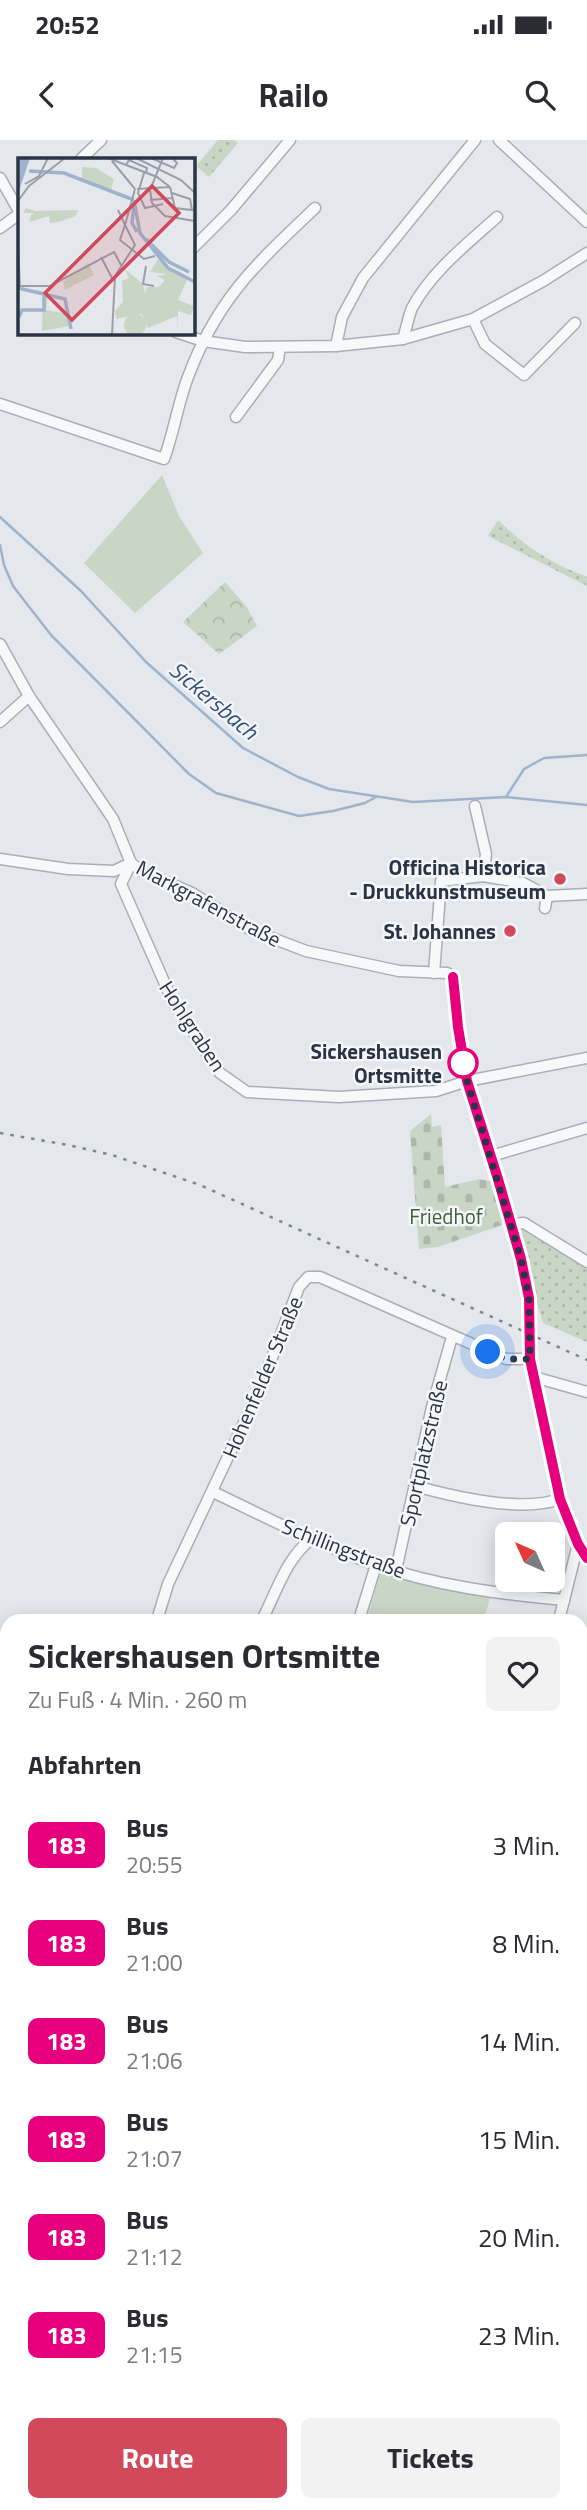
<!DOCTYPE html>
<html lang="de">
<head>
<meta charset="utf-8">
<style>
	body { margin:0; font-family:"Titillium Web",sans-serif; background:#f2f2f3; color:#2b2b33; height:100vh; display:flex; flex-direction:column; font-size:26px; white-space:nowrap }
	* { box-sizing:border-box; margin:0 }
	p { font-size:23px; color:#7c7c81 }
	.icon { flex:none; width:38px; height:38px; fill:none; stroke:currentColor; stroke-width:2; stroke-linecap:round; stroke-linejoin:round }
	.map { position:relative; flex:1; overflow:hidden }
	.panel { position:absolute; left:0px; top:1474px; width:588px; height:898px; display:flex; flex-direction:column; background:#fff; border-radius:21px 21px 0 0; box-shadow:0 4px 18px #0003 }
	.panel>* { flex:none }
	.badge { padding:0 14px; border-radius:10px; font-size:24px; line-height:46px }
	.needle { width:46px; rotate:315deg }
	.controls { position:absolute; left:495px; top:1382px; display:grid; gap:14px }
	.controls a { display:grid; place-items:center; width:70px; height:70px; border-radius:10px; background:#fff; box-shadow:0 4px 18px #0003; font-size:35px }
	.you { position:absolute; width:35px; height:35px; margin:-18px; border:5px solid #fff; border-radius:50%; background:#1a73e8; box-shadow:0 0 0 10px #1a73e833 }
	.map>.badge { position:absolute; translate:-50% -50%; box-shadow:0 0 0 4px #fff }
	h2 { padding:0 28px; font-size:26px; line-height:63px }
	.round { display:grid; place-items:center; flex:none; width:74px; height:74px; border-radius:10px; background:#f2f2f3 }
	.summary { display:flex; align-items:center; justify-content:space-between; height:119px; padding:0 28px }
	h1 { font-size:33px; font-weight:700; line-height:52px }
	.cta { display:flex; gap:14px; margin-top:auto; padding:14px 28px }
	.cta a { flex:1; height:80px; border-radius:10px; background:#d1495b; color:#fff; font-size:28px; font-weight:700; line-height:80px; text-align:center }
	.cta a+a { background:#f2f2f3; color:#2b2b33 }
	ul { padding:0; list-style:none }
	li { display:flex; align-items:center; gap:21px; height:98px; padding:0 28px }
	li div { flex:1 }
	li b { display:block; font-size:26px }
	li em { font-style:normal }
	li .badge { min-width:77px; font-weight:700; text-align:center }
	.status { display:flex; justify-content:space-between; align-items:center; height:49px; padding:0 35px; background:#fff; direction:ltr }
	.status svg { height:19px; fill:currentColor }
	header { display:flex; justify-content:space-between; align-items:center; height:91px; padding:0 28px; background:#fff; font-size:32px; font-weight:700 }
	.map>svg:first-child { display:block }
	.grass { fill:url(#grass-dots) }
	.forest { fill:url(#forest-crowns) }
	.cemetery { fill:url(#cemetery-stones) }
	.garden { fill:#c9d6c5 }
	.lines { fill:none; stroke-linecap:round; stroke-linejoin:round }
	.stream { stroke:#9fb4cc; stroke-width:2.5 }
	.minor-casing { stroke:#a9aeb7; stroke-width:13 }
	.minor { stroke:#f7f8fa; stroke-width:10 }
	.rail { stroke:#7d8696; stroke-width:2.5; stroke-dasharray:3.5 7; stroke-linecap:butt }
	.line-casing { stroke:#fff; stroke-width:16 }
	.line { stroke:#e6007e; stroke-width:10 }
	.walk { stroke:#2b3445; stroke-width:7; stroke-dasharray:0 12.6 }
	.poi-dot { fill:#d1495b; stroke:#f4f6f9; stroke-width:2.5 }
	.stop-dot { fill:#fff; stroke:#e6007e; stroke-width:3.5 }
	.labels { text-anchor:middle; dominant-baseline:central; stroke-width:5; stroke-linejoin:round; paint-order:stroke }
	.poi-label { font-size:21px; font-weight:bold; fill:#2b3445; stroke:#f4f6f9; text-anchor:end }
	.street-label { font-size:21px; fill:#2b3445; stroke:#f4f6f9 }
	.stop-label { font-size:21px; font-weight:bold; fill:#2b3445; stroke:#f4f6f9; text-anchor:end }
	.park-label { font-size:21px; fill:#3f6138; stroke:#f4f6f9 }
	.water-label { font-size:23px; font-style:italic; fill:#34527a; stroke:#f4f6f9 }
	.inset-river { fill:none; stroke:#9fb4cc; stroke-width:3.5 }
	.inset-road { fill:none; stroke:#9a9fa9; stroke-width:2 }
	.view { fill:#d1495b; fill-opacity:0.15; stroke:#d1495b; stroke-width:3.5 }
	.inset-edge { fill:none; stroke:#2b3445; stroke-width:3.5 }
</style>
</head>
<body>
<div class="status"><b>20:52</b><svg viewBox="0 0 49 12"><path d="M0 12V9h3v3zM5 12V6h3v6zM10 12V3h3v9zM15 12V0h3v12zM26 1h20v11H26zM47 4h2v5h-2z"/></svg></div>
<header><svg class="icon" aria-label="back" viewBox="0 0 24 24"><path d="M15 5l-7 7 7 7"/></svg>Railo<svg class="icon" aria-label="search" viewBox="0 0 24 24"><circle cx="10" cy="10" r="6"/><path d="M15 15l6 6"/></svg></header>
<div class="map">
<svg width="587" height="2370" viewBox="0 0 587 2370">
	<defs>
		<pattern id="grass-dots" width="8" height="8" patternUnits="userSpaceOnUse" patternTransform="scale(1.75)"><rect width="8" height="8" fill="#c9d6c5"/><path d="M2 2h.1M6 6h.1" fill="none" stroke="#adb8ab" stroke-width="1.8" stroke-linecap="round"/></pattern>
		<pattern id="forest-crowns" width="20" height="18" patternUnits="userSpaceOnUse" patternTransform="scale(1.75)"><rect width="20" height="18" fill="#c9d6c5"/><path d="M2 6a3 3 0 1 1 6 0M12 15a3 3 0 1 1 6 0" fill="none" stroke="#adb8ab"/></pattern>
		<pattern id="cemetery-stones" width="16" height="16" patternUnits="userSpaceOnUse" patternTransform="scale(1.75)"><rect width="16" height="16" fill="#c9d6c5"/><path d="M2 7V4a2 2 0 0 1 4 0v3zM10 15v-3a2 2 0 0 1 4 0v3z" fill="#adb8ab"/></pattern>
	</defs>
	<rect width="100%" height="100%" fill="#e4e7ec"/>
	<g class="grass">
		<path d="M218,0H234L238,3L209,37L196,26Z"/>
		<path d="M498,380C527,408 550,423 587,437V446L488,396Z"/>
		<path d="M524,1089L587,1129V1202L543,1183L517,1096Z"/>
		<path d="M479,2364H528L535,2370H477Z"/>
	</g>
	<g class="forest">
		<path d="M225,442L246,466L257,486L219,514L183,482Z"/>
		<path d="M9,2364H78L69,2370H0Z"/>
	</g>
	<path class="cemetery" d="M431,974L432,987L441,985L445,1047L479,1039L496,1042L505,1084L438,1107L419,1109L410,991Z"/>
	<g class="garden">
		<path d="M162,335L179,376L203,413L135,473L84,423Z"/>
		<path d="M380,1433L490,1458L484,1480H367Z"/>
	</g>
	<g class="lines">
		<g class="stream">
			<path d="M0,377L81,451L146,522L243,608L298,637L329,649L413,662L506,657L587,665"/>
			<path d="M0,405L4,425L13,446L51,495L189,634L216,653L299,676L333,671L365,663L376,657"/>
			<path d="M506,657L524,629L544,618L587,615"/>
			<path d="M544,2364L551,2370"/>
			<path d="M37,2370L47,2364"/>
		</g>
		<g class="minor-casing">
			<g id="minor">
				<path d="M499,0L587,82"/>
				<path d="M81,19L101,0"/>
				<path d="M0,38L19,71"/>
				<path d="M0,88L19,74"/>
				<path d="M192,109L231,70L290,0"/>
				<path d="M473,179L485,204L524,235L575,183"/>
				<path d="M176,192L203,201L245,207L336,206L403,199L473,179L543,141L587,113"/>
				<path d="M403,199C406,190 408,178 412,168C431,132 467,104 497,77"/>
				<path d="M336,206L342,177L363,138L475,0"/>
				<path d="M0,264L164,319C174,292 178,263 188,237C217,159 257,123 315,68"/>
				<path d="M236,277L278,220L280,207"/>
				<path d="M0,504L29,556L113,679L131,723L141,731L192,753L251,790L306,811L399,831L447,833L453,837L458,887L467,941L511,1084L529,1158L530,1219L560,1359L578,1404L587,1418"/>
				<path d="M0,582L29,556"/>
				<path d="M0,719L68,729L114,731L131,723"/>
				<path d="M131,723L121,744L173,862L220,933L247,952L339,957L436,951L467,941L587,918"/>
				<path d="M483,736L523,743L547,756L587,754"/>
				<path d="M545,768L547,756"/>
				<path d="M434,833L441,741L483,736L486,714L475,666"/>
				<path d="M491,1016L587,988"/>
				<path d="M511,1084L524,1083L587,1122"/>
				<path d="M534,1237L587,1252"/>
				<path d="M415,1346C455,1357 521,1373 560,1359"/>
				<path d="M213,1352C266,1377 319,1405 374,1424C435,1446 500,1454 564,1460"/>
				<path d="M396,1430L432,1267L452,1197"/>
				<path d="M157,1480L168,1444L260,1249L299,1147L308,1137H320L506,1219H530"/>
				<path d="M262,1480C277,1451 285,1420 312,1398"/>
				<path d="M359,1480L376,1425"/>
				<path d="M559,1480L578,1404"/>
				<path d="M581,1607L587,1613"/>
				<path d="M581,1708L587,1714"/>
				<path d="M0,2155L7,2140"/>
			</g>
		</g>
		<use href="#minor" class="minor"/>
		<path class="rail" d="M0,993L68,1005L112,1015L200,1045L587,1220"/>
	</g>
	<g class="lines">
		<g class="line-casing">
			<path id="line" d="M453,837L458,887L467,941L498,1039L521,1119L529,1158L530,1219L560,1359L578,1404L587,1418"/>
		</g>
		<use href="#line" class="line"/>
		<path class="walk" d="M463,923V920L467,941L521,1119L529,1158L530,1219H506L488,1212"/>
	</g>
	<g class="poi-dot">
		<circle cx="560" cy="739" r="7"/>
		<circle cx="510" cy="791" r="7"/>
	</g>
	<circle class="stop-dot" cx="463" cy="923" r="14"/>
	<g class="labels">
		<g class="poi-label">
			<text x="546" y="727">Officina Historica<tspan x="546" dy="24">- Druckkunstmuseum</tspan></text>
			<text x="496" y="791">St. Johannes</text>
		</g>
		<g class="street-label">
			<text transform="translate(209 763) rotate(28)">Markgrafenstraße</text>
			<text transform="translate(193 886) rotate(57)">Hohlgraben</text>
			<text transform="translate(262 1237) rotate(-67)">Hohenfelder Straße</text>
			<text transform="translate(423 1313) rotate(-77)">Sportplatzstraße</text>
			<text transform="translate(344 1408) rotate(21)">Schillingstraße</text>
		</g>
		<g class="stop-label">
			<text x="442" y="911">Sickershausen<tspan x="442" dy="24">Ortsmitte</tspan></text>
		</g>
		<g class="park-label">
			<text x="446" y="1076">Friedhof</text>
		</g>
		<g class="water-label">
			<text transform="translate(214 560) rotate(40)">Sickersbach</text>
		</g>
	</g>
	<g transform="translate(18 18)">
		<rect width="177" height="177" fill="#e4e7ec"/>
		<path d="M70,105L76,117L47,132L45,124ZM17,131L26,134L30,138L28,152L51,156L52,168L24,173L25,137ZM106 167a11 11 0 1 1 22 0a11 11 0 1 1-22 0Z" fill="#c9d6c5"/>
		<path d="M8,50L17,53L60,52L58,58L40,64L32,65L31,58L11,64L13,56L17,57L14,55H5ZM140,101L169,122L160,142L176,148L173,157L160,153L159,177V158L130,170L124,156L98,161L97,153L105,144L104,123L111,120L107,111L125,126L127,136L129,129H141L147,122L139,118L149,116L132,114Z" fill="#c9d6c5"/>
		<path d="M64,9L78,10L96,21L93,33L64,22Z" fill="#c9d6c5"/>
		<path d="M0,0H12L0,36L1,22Z" fill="#9fb4cc"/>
		<path class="inset-river" d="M11,13L46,15L116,42M116,42L122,75L150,110L177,124M116,47L114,65L119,74M128,81L151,104L171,114M0,130L47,141L53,171M1,159L4,152H26V138"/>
		<path class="inset-road" d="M90,0L139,19L152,29M118,0L163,22L177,35M133,0L156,10L159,5L154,0M145,0L132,32L134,45L147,58L177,63M94,3L117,31M108,7L111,2L129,10L128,15M126,15L120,35L127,50L145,46M7,26L21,18L30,0M152,29L157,50L174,52L172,41L154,35M119,31L152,29M132,42L155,40M0,43L11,28L47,0M100,52L107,67L102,82L126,101L137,98M0,87L2,129M83,99L94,120M128,108L125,126L136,128M0,128H32L96,94L103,107M94,177L97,118L117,87L107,67L117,31"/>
		<path class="view" d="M134,28L161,55L54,162L27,135Z"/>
		<rect width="177" height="177" class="inset-edge"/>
	</g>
</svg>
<div class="controls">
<a><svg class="needle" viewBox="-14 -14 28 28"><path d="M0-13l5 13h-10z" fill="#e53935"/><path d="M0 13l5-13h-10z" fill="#7c7c81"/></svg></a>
</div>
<div class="you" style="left:488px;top:1212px"></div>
<section class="panel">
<div class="summary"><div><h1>Sickershausen Ortsmitte</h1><p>Zu Fuß · 4 Min. · 260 m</p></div><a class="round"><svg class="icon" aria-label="heart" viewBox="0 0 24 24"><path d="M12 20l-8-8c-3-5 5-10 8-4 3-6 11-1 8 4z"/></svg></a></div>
<h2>Abfahrten</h2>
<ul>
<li><span class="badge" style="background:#e6007e;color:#fff">183</span><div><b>Bus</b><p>20:55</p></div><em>3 Min.</em></li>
<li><span class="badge" style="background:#e6007e;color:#fff">183</span><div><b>Bus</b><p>21:00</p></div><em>8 Min.</em></li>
<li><span class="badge" style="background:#e6007e;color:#fff">183</span><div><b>Bus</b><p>21:06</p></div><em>14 Min.</em></li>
<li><span class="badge" style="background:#e6007e;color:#fff">183</span><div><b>Bus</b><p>21:07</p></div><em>15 Min.</em></li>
<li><span class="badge" style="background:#e6007e;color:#fff">183</span><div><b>Bus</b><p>21:12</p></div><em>20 Min.</em></li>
<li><span class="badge" style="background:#e6007e;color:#fff">183</span><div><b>Bus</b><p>21:15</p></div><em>23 Min.</em></li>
</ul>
<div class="cta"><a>Route</a><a>Tickets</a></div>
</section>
</div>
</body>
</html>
